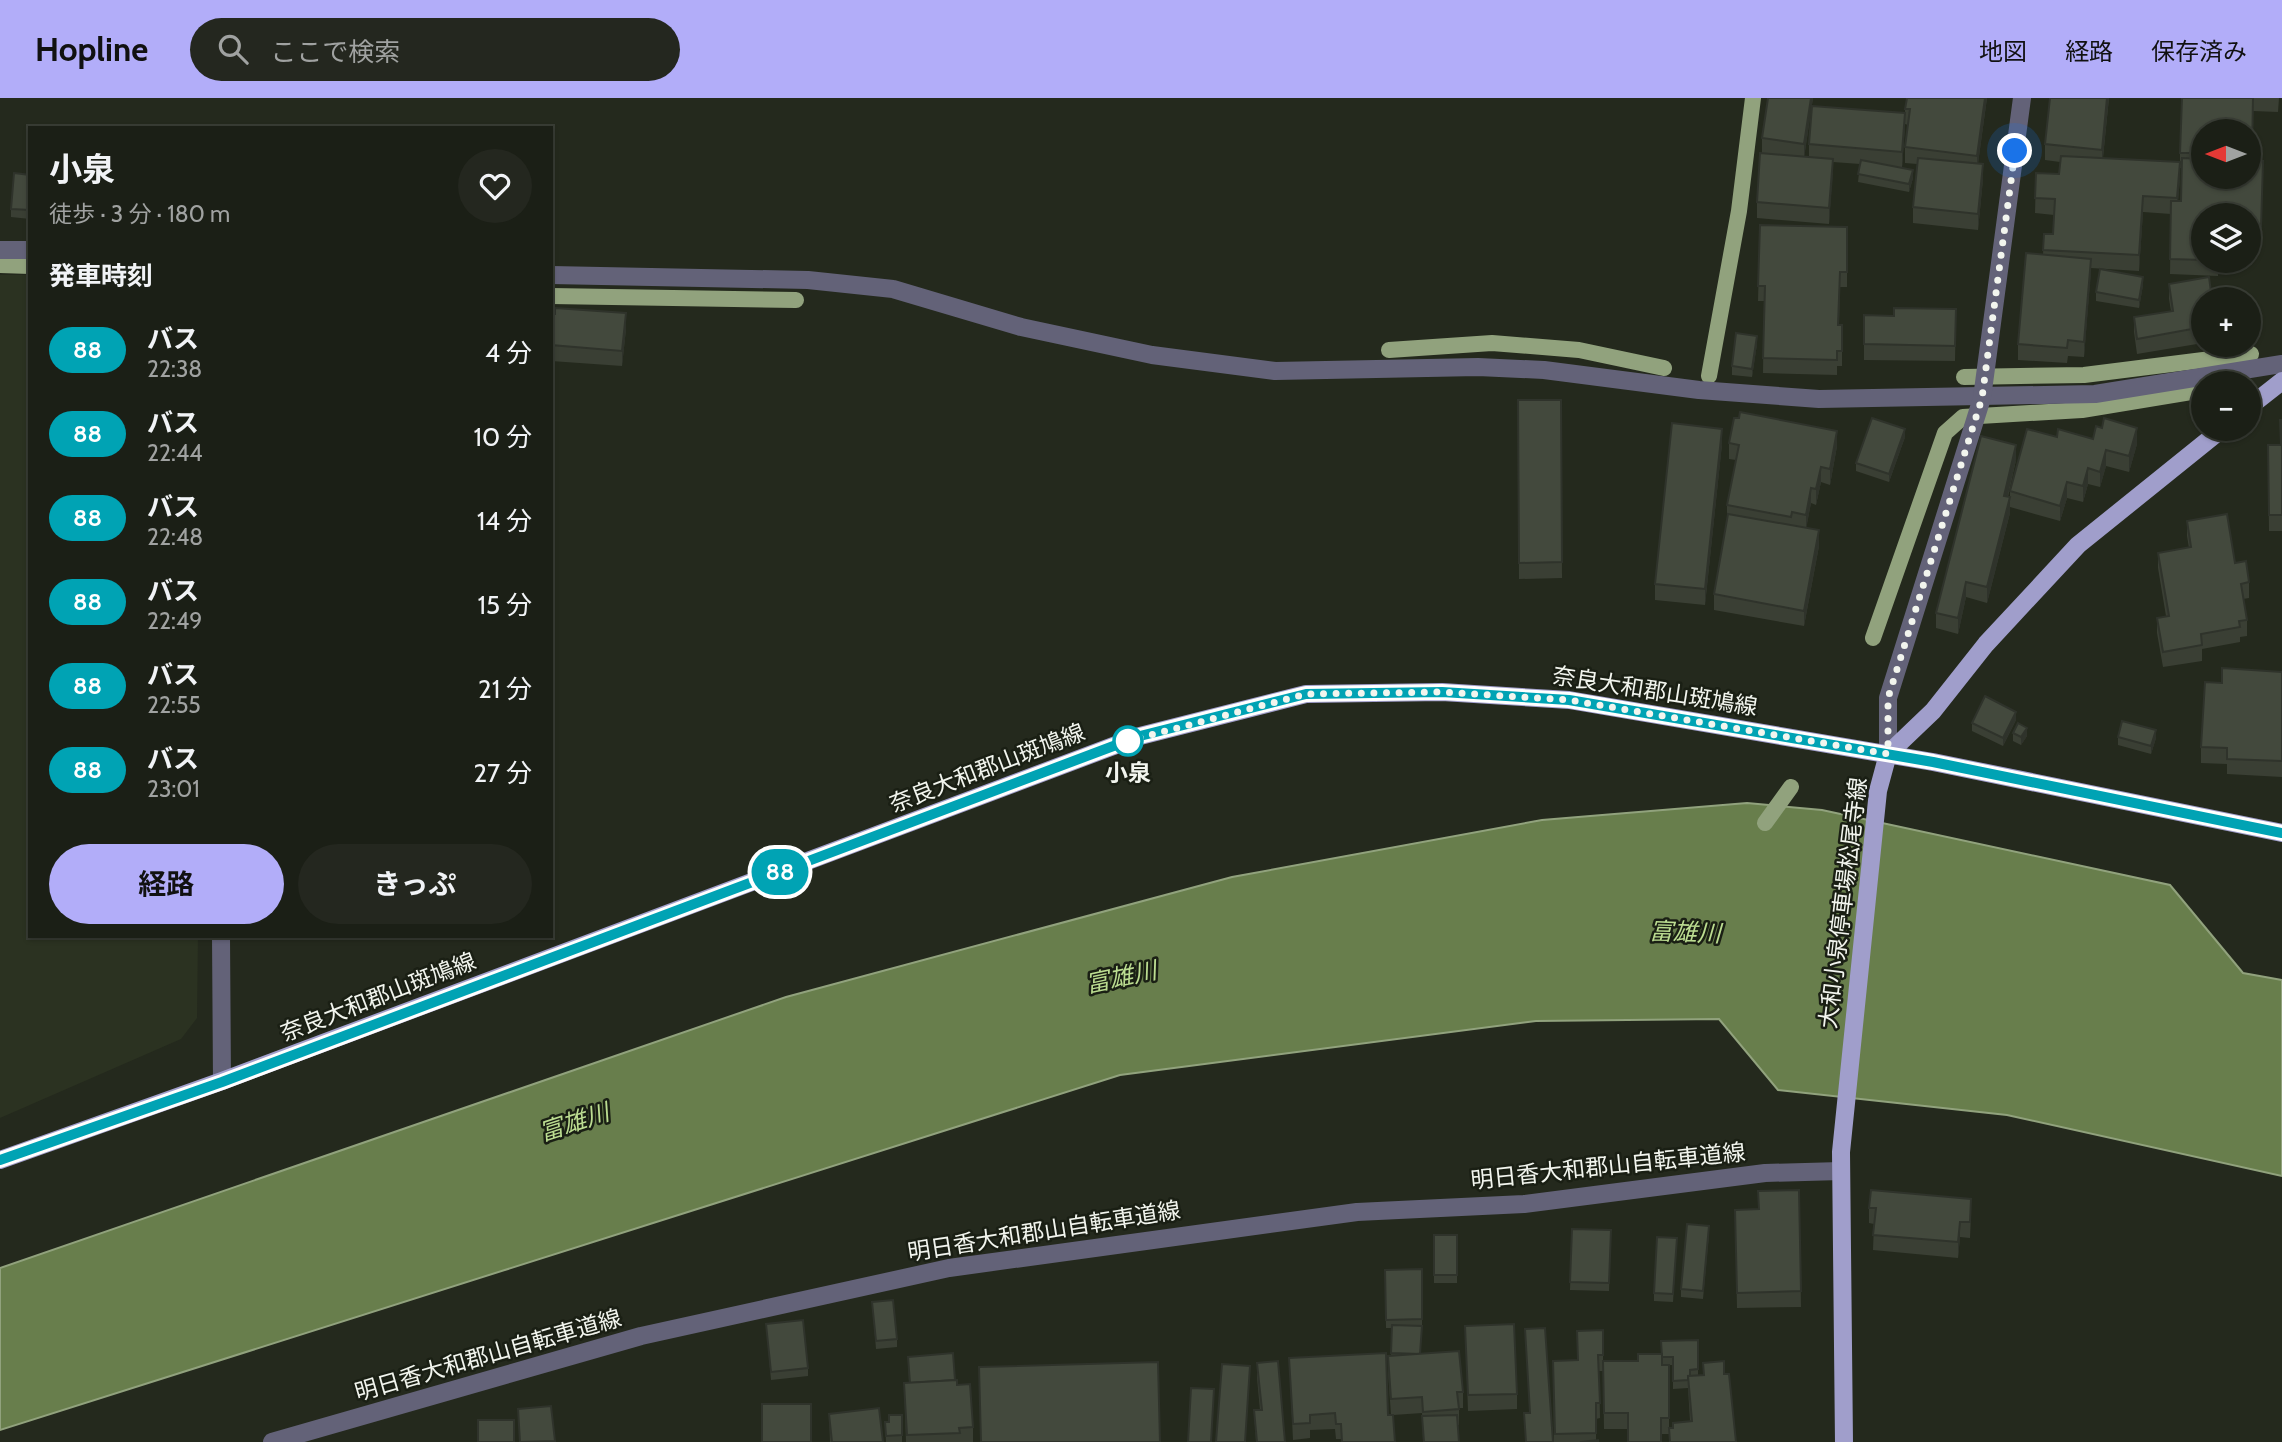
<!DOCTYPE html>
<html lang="ja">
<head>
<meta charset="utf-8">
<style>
	body { margin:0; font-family:Cabin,"Noto Sans JP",sans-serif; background:#24271f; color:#f1f3f6; height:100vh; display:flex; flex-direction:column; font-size:26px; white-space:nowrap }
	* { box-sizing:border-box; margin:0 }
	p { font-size:23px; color:#a0a2a1 }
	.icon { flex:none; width:38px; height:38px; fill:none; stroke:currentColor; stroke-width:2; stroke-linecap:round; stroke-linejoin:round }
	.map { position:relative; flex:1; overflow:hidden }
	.details { position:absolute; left:28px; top:28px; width:525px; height:812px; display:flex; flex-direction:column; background:#1b1f16; border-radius:0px; box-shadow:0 2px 5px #0004,0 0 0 2px #393d35 }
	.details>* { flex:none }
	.badge { padding:0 14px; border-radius:23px; font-size:24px; line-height:46px }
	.needle { width:46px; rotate:270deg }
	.controls { position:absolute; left:2191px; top:21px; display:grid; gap:14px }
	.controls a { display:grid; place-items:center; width:70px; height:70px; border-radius:50%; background:#1b1f16; box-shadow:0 2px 5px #0004,0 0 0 2px #393d35; font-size:35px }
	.you { position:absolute; width:35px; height:35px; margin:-18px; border:5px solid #fff; border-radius:50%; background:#1a73e8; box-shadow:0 0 0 10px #1a73e833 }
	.map>.badge { position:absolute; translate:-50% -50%; box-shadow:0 0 0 4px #fff }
	h2 { padding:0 21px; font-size:26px; line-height:63px }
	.round { display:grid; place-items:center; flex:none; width:74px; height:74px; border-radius:37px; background:#24271f }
	.head { display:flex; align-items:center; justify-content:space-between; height:119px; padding:0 21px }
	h1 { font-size:33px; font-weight:700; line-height:52px }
	.action { display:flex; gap:14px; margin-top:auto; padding:14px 21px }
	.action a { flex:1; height:80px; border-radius:42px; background:#b2adf9; color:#111; font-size:28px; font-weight:700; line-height:80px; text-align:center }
	.action a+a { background:#24271f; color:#f1f3f6 }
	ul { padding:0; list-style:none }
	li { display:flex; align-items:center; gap:21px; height:84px; padding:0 21px }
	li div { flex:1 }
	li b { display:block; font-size:26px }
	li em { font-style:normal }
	li .badge { min-width:77px; font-weight:700; text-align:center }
	header { display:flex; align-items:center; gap:42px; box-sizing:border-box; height:98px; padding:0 35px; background:#b2adf9; color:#111 }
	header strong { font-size:33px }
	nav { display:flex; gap:38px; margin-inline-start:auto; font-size:24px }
	.search { width:490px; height:63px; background:#24271f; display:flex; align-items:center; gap:18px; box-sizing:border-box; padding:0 24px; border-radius:38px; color:#a0a2a1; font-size:26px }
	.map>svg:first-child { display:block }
	.built { fill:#2b3221 }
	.water { fill:#687e4c; stroke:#91a27d; stroke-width:2 }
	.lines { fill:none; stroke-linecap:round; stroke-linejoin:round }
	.stream { stroke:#91a27d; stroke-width:16 }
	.minor { stroke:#636278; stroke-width:18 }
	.major { stroke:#a09ecb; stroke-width:18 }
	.wall { fill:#3a3f34; fill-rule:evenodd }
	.shaded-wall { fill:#2f332b }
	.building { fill:#43493d; stroke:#2f332b; stroke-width:2 }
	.line-casing { stroke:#fff; stroke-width:16 }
	.line { stroke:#00a3b4; stroke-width:10 }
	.walk { stroke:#f2f5ee; stroke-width:7; stroke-dasharray:0 12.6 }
	.stop-dot { fill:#fff; stroke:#00a3b4; stroke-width:3.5 }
	.labels { text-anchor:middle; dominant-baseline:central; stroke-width:5; stroke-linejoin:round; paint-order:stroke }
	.street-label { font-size:23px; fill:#f2f5ee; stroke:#1a1f14 }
	.stop-label { font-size:23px; font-weight:bold; fill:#f2f5ee; stroke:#1a1f14 }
	.water-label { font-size:24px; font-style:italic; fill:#bcdd91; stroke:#1a1f14 }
</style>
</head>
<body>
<header>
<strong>Hopline</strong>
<div class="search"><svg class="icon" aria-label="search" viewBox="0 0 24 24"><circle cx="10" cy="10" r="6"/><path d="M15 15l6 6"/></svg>ここで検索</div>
<nav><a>地図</a><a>経路</a><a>保存済み</a></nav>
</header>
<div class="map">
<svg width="2282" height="1344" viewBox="0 0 2282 1344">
	<rect width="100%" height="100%" fill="#24291d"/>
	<path class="built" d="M0,177H30V838H198L197,920L181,941L0,1020Z"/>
	<path class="water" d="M1747,705L1822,712L2170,787L2243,875L2282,882V1078L2007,1017L1778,992L1719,921L1536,923L1120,977L0,1332V1170L786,899L1232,779L1542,722Z"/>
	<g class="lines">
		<g class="stream">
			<path d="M0,167L30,168"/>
			<path d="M551,198L796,202"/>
			<path d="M1389,252L1492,245L1579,252L1664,270"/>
			<path d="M1709,278L1739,113L1753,0"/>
			<path d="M1964,279L2084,277L2251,256"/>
			<path d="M1873,540L1945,335L1963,319L2082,312L2203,292"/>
			<path d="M1765,725L1791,689"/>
		</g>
		<g class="minor">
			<path d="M0,152H30"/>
			<path d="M551,177L808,182L893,191L1021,229L1152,257L1275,273L1478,269L1544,272L1699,292L1819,301L2095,296L2282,266"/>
			<path d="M1888,656V600L1982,300L2022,0"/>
			<path d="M221,838L222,983"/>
			<path d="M272,1344L641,1238L949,1170L1357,1114L1524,1106L1765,1075L1841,1073"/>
		</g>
		<g class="major">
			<path d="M2249,309L2282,283"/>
			<path d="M0,1062L222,983L1140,638L1306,596L1442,594L1569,602L1933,664L2282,735"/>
			<path d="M1844,1344L1841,1054L1878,693L1888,656L1933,613L1986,546L2078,447L2222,331"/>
		</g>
	</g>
	<g class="wall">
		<path d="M1768,0H1813L1804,59H1809V46L1905,15V11L1987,0L1978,65L1983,81L1978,132L1913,125V109L1917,66L1905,65V49L1908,27L1905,26L1902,70L1913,80L1909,94L1858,84L1860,66L1833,64L1829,126L1757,120V104L1762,56V40Z"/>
		<path d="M2109,0L2103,60L2180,80L2178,103H2181L2182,70H2180V55L2182,0H2279L2278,14L2253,13L2252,63H2263L2261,146H2249V117H2203V163H2219L2218,178L2170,176L2171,116L2143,114L2139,173L2091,170L2084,259L2068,258L2067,265L2018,262V246L2043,157L2044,136H2053L2054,117L2035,115L2036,75L2059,76L2060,64L2045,62V46ZM2203,33H2249V79H2203Z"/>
		<path d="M30,77V121L11,119V111Z"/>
		<path d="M1760,127L1847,129V189H1840L1839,227H1842V268H1837V277L1763,275L1764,203H1758Z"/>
		<path d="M2169,186L2203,201V245L2137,256L2134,234V219L2171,213L2169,201Z"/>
		<path d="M2143,187L2139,210L2096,203V194Z"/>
		<path d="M1956,211L1955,263L1864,262V217L1894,218Z"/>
		<path d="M551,216L626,231L622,268L551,263Z"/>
		<path d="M1757,246L1752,279L1732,277V268Z"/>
		<path d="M1518,302H1561L1562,480L1519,481Z"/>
		<path d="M2282,322V433H2269L2268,347H2280Z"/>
		<path d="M1905,339L1889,384L1856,373V365Z"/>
		<path d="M2057,339L2137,346L2129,374L2106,368L2100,389L2088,386L2083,404L2067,400L2060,423L2010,409V393Z"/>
		<path d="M1729,345L1837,348L1830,387L1821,384L1816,407L1811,405L1806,430L1819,448L1804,528L1714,512V496L1727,421V407L1736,362L1729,361Z"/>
		<path d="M1722,346L1705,507L1655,502V486Z"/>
		<path d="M2016,362L2008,399L2010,415L1987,505L1966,499L1958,536L1936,530V515Z"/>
		<path d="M2187,423L2235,465L2249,484V500L2243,501L2247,522V538L2240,539V544L2202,551V563L2163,569L2157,535V520L2166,518L2158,470V455L2189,450L2187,438Z"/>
		<path d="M2282,574V679L2227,676V666L2201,665V649L2222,585Z"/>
		<path d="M2016,622L2003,648L1972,633V625Z"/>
		<path d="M2013,635L2027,638L2021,647L2013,643Z"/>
		<path d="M2118,639L2156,640L2151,656L2118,647Z"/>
		<path d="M1799,1092L1801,1209L1737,1210L1735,1112L1758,1111V1093Z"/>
		<path d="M1869,1110L1971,1117L1970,1140L1960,1139L1958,1160L1873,1152L1874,1126L1869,1125Z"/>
		<path d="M1572,1131L1611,1132L1609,1193L1570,1192Z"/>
		<path d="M1709,1136L1703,1201L1681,1199V1191Z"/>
		<rect x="1434" y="1137" width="23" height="48"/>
		<path d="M1677,1140L1673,1204L1654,1203V1195Z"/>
		<path d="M1422,1171V1229L1420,1256L1463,1294V1310H1459V1327H1458L1459,1344H1423L1422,1315L1393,1317L1395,1344H1341V1341H1336L1335,1331L1310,1332V1340L1293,1342L1289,1260L1388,1317H1391L1388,1274V1258H1391L1392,1230H1386L1385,1172Z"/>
		<path d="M872,1204L897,1241V1249L876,1251Z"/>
		<path d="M766,1226L808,1270V1278L771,1282Z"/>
		<path d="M1465,1228L1517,1296V1311L1468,1313Z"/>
		<path d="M1603,1232V1273H1599L1600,1320L1596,1321V1342L1598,1344H1554L1553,1263L1578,1262Z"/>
		<path d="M1698,1242V1278L1703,1277V1265L1724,1276L1736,1344H1669V1336H1661L1628,1331H1604L1603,1263H1638L1661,1256ZM1662,1267H1673V1291L1688,1290L1690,1323L1673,1325V1330H1669V1267Z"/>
		<path d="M908,1259L955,1282L973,1329V1344H906L904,1285H909Z"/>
		<path d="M1257,1265L1285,1344H1256L1254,1312H1260L1257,1280Z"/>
		<path d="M829,1316L883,1344H830Z"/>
		<path d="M902,1317V1344H886L885,1324H889Z"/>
	</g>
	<g class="shaded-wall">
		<path d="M1811,0H1813L1804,61V46Z"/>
		<path d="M1985,0H1987L1977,74V58Z"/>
		<path d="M2107,0H2109L2102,68V52Z"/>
		<path d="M1905,15V31L1902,70V54Z"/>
		<path d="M1833,61V77L1829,126V110Z"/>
		<path d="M2180,64V80L2177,116V100Z"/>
		<path d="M1983,66V81L1978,132V116Z"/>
		<path d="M1913,72V80L1909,94V86Z"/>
		<path d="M2143,98V114L2139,173V157Z"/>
		<path d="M2091,161V176L2084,259V244Z"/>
		<path d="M2143,179V187L2139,210V202Z"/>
		<path d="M626,215V231L622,268V253Z"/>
		<path d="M1757,238V246L1752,279V271Z"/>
		<path d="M2137,330V346L2129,374V358Z"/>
		<path d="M1722,331V346L1705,507V491Z"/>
		<path d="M1905,331V339L1889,384V376Z"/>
		<path d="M1837,333V348L1830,387V371Z"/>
		<path d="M2016,347V362L2004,413V398Z"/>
		<path d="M2106,352V368L2100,389V374Z"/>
		<path d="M1821,369V384L1816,407V391Z"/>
		<path d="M2088,370V386L2083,404V388Z"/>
		<path d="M2067,384V400L2060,423V408Z"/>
		<path d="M1811,390V405L1806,432V417Z"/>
		<path d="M2010,399V415L1987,505V489Z"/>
		<path d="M1819,432V448L1804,528V513Z"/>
		<path d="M1966,484V499L1958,536V520Z"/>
		<path d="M2016,614V622L2003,648V640Z"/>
		<path d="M2027,630V638L2021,647V639Z"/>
		<path d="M2156,632V640L2151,656V648Z"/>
		<path d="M1960,1124V1139L1958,1160V1144Z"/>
	</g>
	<g class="building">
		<path d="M1768,0H1811L1804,46L1762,40Z"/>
		<path d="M1907,0H1985L1977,58L1905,49L1910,11H1905Z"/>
		<path d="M2050,0H2107L2102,52L2045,46Z"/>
		<path d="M2182,0H2253L2252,56H2249V33H2203V55H2180Z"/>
		<path d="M1812,8L1905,15L1902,54L1809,46Z"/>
		<path d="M1760,55L1833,61L1829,110L1757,104Z"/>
		<path d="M2061,58L2180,64L2177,100L2143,98L2139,157L2043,152L2044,136H2053L2055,101L2035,100L2036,75L2059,76Z"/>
		<path d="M1918,60L1983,66L1978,116L1913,109Z"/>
		<path d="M2182,60L2203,61V79H2249V63H2263L2261,130H2249V117H2203V162L2170,161L2171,103H2181Z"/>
		<path d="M1861,62L1913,72L1909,86L1858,76Z"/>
		<path d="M14,75L30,77V112L11,111Z"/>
		<path d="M1760,127L1847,129V174H1840L1838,227H1842V253H1837V262L1763,260L1765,188H1758Z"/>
		<path d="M2026,155L2091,161L2084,244L2068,242L2067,250L2018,246Z"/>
		<path d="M2100,171L2143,179L2139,202L2096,194Z"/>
		<path d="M2209,179L2212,201H2203V229L2137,241L2134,219L2173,213L2169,186Z"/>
		<path d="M555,210L626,215L622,253L551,247V216H555Z"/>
		<path d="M1894,210L1956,211L1955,248L1864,246V217L1894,218Z"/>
		<path d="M1736,235L1757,238L1752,271L1732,268Z"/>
		<path d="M1518,302H1561L1562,464L1519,465Z"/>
		<path d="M1740,314L1837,333L1830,371L1821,369L1816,391L1811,390L1806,417L1792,414L1791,419L1727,407L1739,347L1729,345L1734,320H1739Z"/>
		<path d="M1872,320L1905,331L1889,376L1856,365Z"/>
		<path d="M2104,320L2137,330L2129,358L2106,352L2100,374L2088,370L2083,388L2067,384L2060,408L2010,393L2027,331L2057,339L2058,331L2093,341L2096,328L2102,330Z"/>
		<path d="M2280,322H2282V417H2269L2268,347H2281Z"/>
		<path d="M1672,325L1722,331L1705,491L1655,486Z"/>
		<path d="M1981,338L2016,347L2004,398L2010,399L1987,489L1966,484L1958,520L1936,515Z"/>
		<path d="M1728,416L1819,432L1804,513L1714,496Z"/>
		<path d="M2227,416L2235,465L2246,463L2249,484L2241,486L2247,522L2239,523L2240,529L2201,536L2202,547L2163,554L2157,520L2169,518L2158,455L2191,449L2187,423Z"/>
		<path d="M2222,570L2282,574V663L2227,661V650L2201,649L2205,584L2222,585Z"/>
		<path d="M1985,598L2016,614L2003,640L1972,625Z"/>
		<path d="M2122,623L2156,632L2151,648L2118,639Z"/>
		<path d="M2018,625L2027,630L2021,639L2013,635Z"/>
		<path d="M1799,1092L1801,1193L1737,1195L1735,1112L1759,1111L1758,1093Z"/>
		<path d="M1871,1092L1971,1101L1970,1124H1960L1958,1144L1873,1137L1876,1110H1869Z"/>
		<path d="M1687,1126L1709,1128L1703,1193L1681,1191Z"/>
		<path d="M1572,1131L1611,1132L1609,1185L1570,1184Z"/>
		<rect x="1434" y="1137" width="23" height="40"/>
		<path d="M1657,1139L1677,1140L1673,1196L1654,1195Z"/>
		<path d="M1422,1171V1221L1386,1222L1385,1172Z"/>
		<path d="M893,1202L897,1241L876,1243L872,1204Z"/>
		<path d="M803,1222L808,1270L771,1274L766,1226Z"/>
		<path d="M1514,1226L1517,1296L1468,1297L1465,1228Z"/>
		<path d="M1392,1227L1422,1228L1420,1256L1391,1255Z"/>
		<path d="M1545,1230L1553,1344H1526L1524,1315H1530L1525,1231Z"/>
		<path d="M1603,1232V1257H1598L1600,1305H1596V1335L1555,1336L1553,1263L1578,1262L1577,1233Z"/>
		<path d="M1698,1242V1271L1690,1272V1278H1688V1282L1673,1283V1259H1662L1661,1243Z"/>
		<path d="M1459,1253L1463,1294H1457L1459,1311L1423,1314L1422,1299L1391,1301L1388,1258Z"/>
		<path d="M953,1255L955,1282L910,1285L908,1259Z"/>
		<path d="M1386,1255L1388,1317H1393L1395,1344H1342L1341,1326H1336L1335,1315L1310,1317V1325L1293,1326L1289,1260Z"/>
		<path d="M1638,1256H1662V1267H1669V1320H1661V1344H1628V1315H1604L1603,1263H1638Z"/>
		<path d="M1278,1263L1285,1344H1257L1254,1312H1262L1257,1265Z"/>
		<path d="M1724,1263V1276H1729L1736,1344H1670L1669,1330H1673V1325L1692,1323L1688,1278L1704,1277L1703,1265Z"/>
		<path d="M1158,1264L1160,1344H981L979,1269Z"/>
		<path d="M1222,1266L1250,1268L1245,1344H1216Z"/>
		<path d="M957,1282V1287L970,1286L973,1329L959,1330L960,1335L907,1337L904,1285Z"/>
		<path d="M1191,1290L1214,1291L1211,1344H1188Z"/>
		<rect x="762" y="1306" width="49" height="38"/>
		<path d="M551,1308L555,1343L520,1344L518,1311Z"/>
		<path d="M879,1310L883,1344H832L829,1316Z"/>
		<path d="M889,1317H902V1337L886,1338L885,1324H889Z"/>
		<path d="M1457,1317L1459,1344H1424L1422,1318Z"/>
		<rect x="478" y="1322" width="36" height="22"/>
		<path d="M1598,1342V1344H1580Z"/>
	</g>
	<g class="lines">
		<g class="line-casing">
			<path id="line" d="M0,1062L222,984L1140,638L1306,596L1442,594L1569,602L1933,664L2282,735"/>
		</g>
		<use href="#line" class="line"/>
		<path class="walk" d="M1128,643L1306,596L1442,594L1569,602L1888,656V600L1982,300L2015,53"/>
	</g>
	<circle class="stop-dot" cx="1128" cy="643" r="14"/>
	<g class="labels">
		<g class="street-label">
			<text transform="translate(1655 593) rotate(9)">奈良大和郡山斑鳩線</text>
			<text transform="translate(987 670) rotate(-21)">奈良大和郡山斑鳩線</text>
			<text transform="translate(1843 805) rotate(-83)">大和小泉停車場松尾寺線</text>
			<text transform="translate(378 899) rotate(-21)">奈良大和郡山斑鳩線</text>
			<text transform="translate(1608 1068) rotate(-6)">明日香大和郡山自転車道線</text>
			<text transform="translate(1044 1133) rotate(-9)">明日香大和郡山自転車道線</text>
			<text transform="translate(488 1257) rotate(-16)">明日香大和郡山自転車道線</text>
		</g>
		<g class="stop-label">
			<text x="1128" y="675">小泉</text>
		</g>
		<g class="water-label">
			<text transform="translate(1685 834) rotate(2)">富雄川</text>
			<text transform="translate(1121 879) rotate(-12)">富雄川</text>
			<text transform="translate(574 1024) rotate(-18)">富雄川</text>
		</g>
	</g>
</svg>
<div class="controls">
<a><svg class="needle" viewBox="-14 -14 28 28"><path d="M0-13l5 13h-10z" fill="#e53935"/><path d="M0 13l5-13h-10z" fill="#a0a2a1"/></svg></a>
<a><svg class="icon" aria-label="layers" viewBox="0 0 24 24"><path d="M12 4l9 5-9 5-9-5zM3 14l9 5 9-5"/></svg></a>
<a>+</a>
<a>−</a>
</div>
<div class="you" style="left:2015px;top:53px"></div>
<b class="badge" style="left:780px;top:774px;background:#00a3b4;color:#fff">88</b>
<section class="details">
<div class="head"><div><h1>小泉</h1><p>徒歩 · 3 分 · 180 m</p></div><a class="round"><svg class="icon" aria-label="heart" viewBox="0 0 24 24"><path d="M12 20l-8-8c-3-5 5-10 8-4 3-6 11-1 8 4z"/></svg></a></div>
<h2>発車時刻</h2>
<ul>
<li><span class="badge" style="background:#00a3b4;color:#fff">88</span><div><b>バス</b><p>22:38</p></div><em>4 分</em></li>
<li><span class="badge" style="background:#00a3b4;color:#fff">88</span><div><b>バス</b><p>22:44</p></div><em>10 分</em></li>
<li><span class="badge" style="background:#00a3b4;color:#fff">88</span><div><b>バス</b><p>22:48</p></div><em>14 分</em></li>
<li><span class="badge" style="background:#00a3b4;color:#fff">88</span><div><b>バス</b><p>22:49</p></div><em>15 分</em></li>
<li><span class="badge" style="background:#00a3b4;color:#fff">88</span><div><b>バス</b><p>22:55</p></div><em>21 分</em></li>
<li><span class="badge" style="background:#00a3b4;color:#fff">88</span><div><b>バス</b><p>23:01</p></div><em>27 分</em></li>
</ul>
<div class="action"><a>経路</a><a>きっぷ</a></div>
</section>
</div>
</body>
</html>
